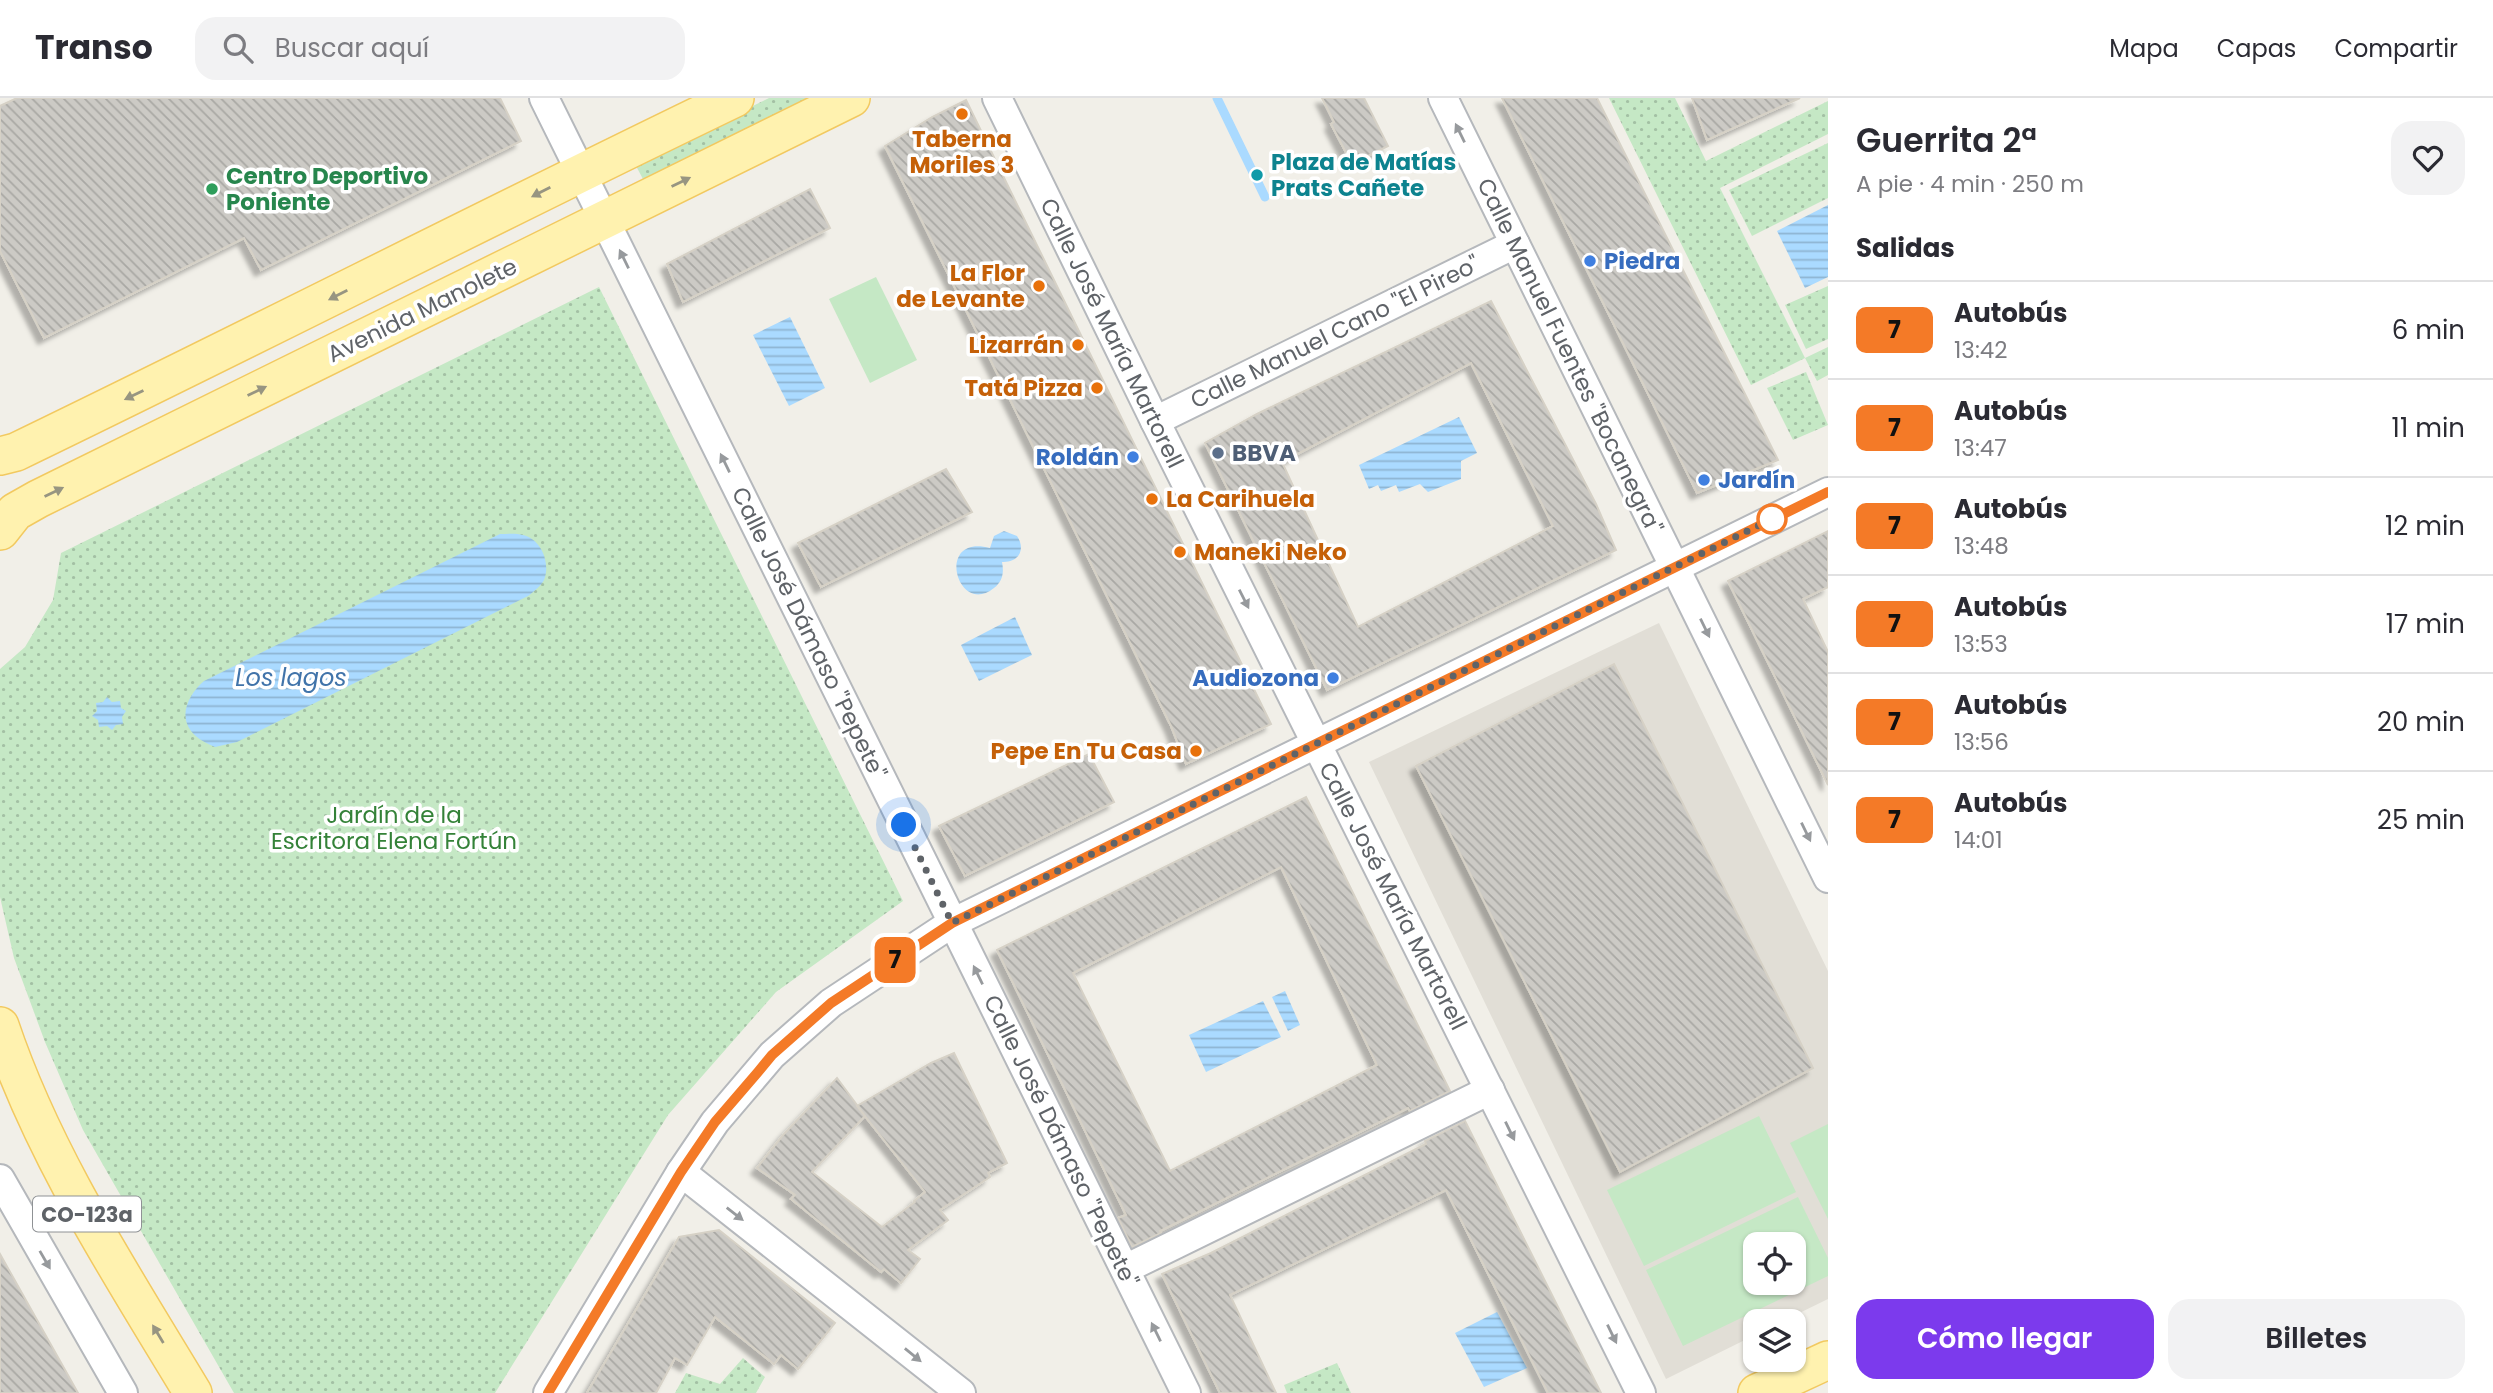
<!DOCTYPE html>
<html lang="es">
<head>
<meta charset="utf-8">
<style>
	body { margin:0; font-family:Poppins,sans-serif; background:#f2f2f3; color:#2b2b33; height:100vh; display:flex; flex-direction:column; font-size:26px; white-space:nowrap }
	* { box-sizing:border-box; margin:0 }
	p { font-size:23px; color:#7c7c81 }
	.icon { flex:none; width:38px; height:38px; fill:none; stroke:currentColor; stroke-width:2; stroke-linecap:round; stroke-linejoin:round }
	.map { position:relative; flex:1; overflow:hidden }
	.side { display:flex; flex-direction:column; background:#fff; width:665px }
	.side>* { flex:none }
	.badge { padding:0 14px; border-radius:10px; font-size:24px; line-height:46px }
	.fabs { position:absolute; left:1743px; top:1134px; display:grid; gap:14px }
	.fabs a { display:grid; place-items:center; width:63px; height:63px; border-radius:14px; background:#fff; box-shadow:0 2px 5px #0004; font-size:35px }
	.you { position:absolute; width:35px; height:35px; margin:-18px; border:5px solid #fff; border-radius:50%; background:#1a73e8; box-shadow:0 0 0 10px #1a73e833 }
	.map>.badge { position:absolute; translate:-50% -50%; box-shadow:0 0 0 4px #fff }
	h2 { padding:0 28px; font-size:26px; line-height:63px }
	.round { display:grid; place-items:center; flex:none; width:74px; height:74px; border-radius:21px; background:#f2f2f3 }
	.headline { display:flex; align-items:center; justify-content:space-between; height:119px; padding:0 28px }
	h1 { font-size:33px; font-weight:600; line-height:52px }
	.action { display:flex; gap:14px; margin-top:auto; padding:14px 28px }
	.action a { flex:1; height:80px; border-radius:21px; background:#7c3aed; color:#fff; font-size:28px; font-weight:600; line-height:80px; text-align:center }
	.action a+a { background:#f2f2f3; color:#2b2b33 }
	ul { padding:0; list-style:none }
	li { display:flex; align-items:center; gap:21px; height:98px; padding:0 28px; border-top:2px solid #e1e1e2 }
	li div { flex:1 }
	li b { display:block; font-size:26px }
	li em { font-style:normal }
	li .badge { min-width:77px; font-weight:700; text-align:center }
	header { display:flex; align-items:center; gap:42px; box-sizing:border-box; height:98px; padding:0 35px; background:#fff; border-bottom:2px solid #e1e1e2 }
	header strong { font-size:33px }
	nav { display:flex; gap:38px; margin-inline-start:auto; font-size:24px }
	.search { width:490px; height:63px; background:#f2f2f3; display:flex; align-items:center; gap:18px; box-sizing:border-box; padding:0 24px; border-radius:21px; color:#7c7c81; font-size:26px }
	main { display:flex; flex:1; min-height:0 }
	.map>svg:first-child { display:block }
	.education { fill:#e1ded6; fill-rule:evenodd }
	.green { fill:url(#green-dots) }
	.pitch { fill:#c5e8c5; fill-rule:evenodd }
	.water { fill:url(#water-rules) }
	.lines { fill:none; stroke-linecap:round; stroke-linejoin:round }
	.stream { stroke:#aadaff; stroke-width:9 }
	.building { fill:url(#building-back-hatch); stroke:#d6d1c6; stroke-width:2; fill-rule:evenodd; filter:url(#shadow) }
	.minor-casing { stroke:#b5b8bc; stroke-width:32 }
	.major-casing { stroke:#f2c960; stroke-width:40 }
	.minor { stroke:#fff; stroke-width:28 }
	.major { stroke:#fff2af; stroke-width:37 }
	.oneway { fill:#979a9d }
	.oneway2 { fill:#979581 }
	.line-casing { stroke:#fff; stroke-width:16 }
	.line { stroke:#f47a27; stroke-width:10 }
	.walk { stroke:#5f6368; stroke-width:7; stroke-dasharray:0 12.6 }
	.food-dot { fill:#e8710a; stroke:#fff; stroke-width:2.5 }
	.culture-dot { fill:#0f9aa8; stroke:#fff; stroke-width:2.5 }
	.leisure-dot { fill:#2e9e5b; stroke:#fff; stroke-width:2.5 }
	.shop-dot { fill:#3f7fe0; stroke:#fff; stroke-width:2.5 }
	.service-dot { fill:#5c6f8a; stroke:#fff; stroke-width:2.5 }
	.stop-dot { fill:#fff; stroke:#f47a27; stroke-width:3.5 }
	.labels { text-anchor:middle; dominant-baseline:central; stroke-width:7; stroke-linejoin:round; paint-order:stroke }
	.shield { fill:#fff; stroke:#8f9295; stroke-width:2 }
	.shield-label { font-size:21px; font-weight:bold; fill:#5f6368 }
	.food-label { font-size:23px; font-weight:bold; fill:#c56008; stroke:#fff; text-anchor:end }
	.culture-label { font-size:23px; font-weight:bold; fill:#0d838f; stroke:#fff; text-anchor:start }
	.leisure-label { font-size:23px; font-weight:bold; fill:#27864d; stroke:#fff; text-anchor:start }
	.shop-label { font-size:23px; font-weight:bold; fill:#366cbe; stroke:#fff; text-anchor:start }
	.street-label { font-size:23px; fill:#5f6368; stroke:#fff }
	.service-label { font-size:23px; font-weight:bold; fill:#4e5e75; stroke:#fff; text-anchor:start }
	.park-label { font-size:23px; fill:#348238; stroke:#fff }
	.water-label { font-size:24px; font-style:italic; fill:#4174aa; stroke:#fff }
</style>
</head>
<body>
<header>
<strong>Transo</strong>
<div class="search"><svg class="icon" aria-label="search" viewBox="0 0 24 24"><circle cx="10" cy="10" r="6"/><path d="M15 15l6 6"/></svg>Buscar aquí</div>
<nav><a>Mapa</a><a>Capas</a><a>Compartir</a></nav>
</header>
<main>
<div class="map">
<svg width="1828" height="1295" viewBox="0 0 1828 1295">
	<defs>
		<pattern id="green-dots" width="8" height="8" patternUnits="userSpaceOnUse" patternTransform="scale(1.75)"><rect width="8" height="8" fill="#c5e8c5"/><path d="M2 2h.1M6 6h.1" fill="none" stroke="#a3c0a4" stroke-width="1.8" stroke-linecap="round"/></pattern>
		<pattern id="water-rules" width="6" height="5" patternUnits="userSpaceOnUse" patternTransform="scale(1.75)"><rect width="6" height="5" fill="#aadaff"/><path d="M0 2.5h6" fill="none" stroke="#8eb4d2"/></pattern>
		<pattern id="building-back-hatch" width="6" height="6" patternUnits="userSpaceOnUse" patternTransform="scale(1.75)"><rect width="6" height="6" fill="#cccac5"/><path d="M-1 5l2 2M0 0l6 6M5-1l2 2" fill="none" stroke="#a9a8a4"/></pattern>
		<filter id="shadow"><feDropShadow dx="-6" dy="6" stdDeviation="2" flood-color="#0004"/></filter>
	</defs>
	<rect width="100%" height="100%" fill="#f1efe8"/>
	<path class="education" d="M1659,525L1828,873V1201L1783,1223H1755V1237L1666,1281L1369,664ZM1755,1146H1794V1185H1755Z"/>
	<g class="green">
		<path d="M769,0H811L644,83L635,66Z"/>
		<path d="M1609,0H1675L1706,63L1828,3V36L1720,90L1805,260L1828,249V277L1817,283L1805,260L1751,287Z"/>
		<path d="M1828,45V100L1752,138L1729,92Z"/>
		<path d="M1828,188V241L1806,251L1785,207Z"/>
		<path d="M599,189L903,803L776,894L668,1017L495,1295H234L83,1032L45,944L14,860L0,799V571L25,549L53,502L61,455Z"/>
		<path d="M1806,274L1828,327L1793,342L1767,290Z"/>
		<path d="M743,1260L765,1279L756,1295H675L686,1275L720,1286Z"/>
		<path d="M1337,1265L1351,1295H1287L1284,1287Z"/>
	</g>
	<g class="pitch">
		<path d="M876,179L917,262L870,285L829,201Z"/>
		<path d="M1759,1018L1796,1094L1644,1168L1607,1092Z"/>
		<path d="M1828,1026V1121L1790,1045Z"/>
		<path d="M1798,1099L1828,1160V1178L1683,1248L1646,1172ZM1794,1146V1185H1755V1146Z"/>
	</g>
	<g class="water">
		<path d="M1828,107V179L1805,190L1777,133Z"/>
		<path d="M790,219L825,290L789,308L753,237Z"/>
		<path d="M1459,319L1477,355L1461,363V381L1428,394L1420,386L1399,394L1396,387L1381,393L1378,387L1369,391L1359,367Z"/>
		<path d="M1004,433L1017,438C1026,451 1019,465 1002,464C1004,474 1003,483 994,490C957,520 934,435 990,450L994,438Z"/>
		<path d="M500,436C507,436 516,435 523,437C541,441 551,465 544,482C541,488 533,494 528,498L237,644L215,649C206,645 197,641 191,633C178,616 190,595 204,583Z"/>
		<path d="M1015,519L1032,557L979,583L961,547Z"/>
		<path d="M107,599L112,604L120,603L121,610L126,613L122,619L123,626L116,627L112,632L107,628L99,629L98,622L92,618L97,613L96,605L103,604Z"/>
		<path d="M1285,893L1300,927L1288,933L1272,899Z"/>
		<path d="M1263,903L1281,939L1206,974L1189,937Z"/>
		<path d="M1497,1214L1527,1270L1484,1289L1455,1235Z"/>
	</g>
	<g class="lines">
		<path class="stream" d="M1217,0L1265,99"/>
	</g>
	<g class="building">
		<path d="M17,0H500L521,43L261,172L244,140L44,240L0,153V8Z"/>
		<path d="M1322,0H1364L1388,48L1352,66L1331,26L1334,24Z"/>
		<path d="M1502,0H1597L1778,362L1697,395Z"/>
		<path d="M1692,0H1800L1707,42Z"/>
		<path d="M966,2L1271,626L1186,666L1171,628L885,48L932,19Z"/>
		<path d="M810,91L830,130L683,204L667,166Z"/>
		<path d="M1491,203L1596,406L1616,452L1327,592L1205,345L1257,316ZM1471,265L1553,428L1358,529L1282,364Z"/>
		<path d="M946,371L972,414L821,489L798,445Z"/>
		<path d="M1828,433V489L1803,501L1828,554V687L1728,483Z"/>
		<path d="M1614,566L1813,970L1620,1074L1416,668Z"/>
		<path d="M1089,656L1114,704L965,778L939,728Z"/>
		<path d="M1306,699L1450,993L1410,1013L1408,1010L1160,1133L1161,1135L1132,1149L1118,1120L1126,1117L997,852ZM1281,769L1377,967L1170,1073L1073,875Z"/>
		<path d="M954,955L1007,1065L988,1075L990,1079L940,1112L948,1122L908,1152L920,1161L901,1185L884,1171L881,1174L791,1101L795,1097L757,1070L784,1036L837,980L865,1018L812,1074L882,1129L915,1104L914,1103L925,1094L857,1008L931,965Z"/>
		<path d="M1465,1023L1601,1295H1548L1446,1092L1230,1197L1276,1295H1220L1162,1176L1211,1155L1426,1046L1425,1043Z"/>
		<path d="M719,1132L835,1225L798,1271L781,1257L774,1266L715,1219L687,1267L675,1260L656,1295H587L679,1139Z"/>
		<path d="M0,1156L78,1295H0Z"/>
	</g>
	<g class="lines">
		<g class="minor-casing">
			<g id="minor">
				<path d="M544,0L1186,1295"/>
				<path d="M997,0L1155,323L1641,1295"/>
				<path d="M1443,0L1828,780"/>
				<path d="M1155,323L1515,146"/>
				<path d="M681,1074L961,1295"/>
				<path d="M0,1081L123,1295"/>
				<path d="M1125,1171L1490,992"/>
				<path d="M548,1295L681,1074L715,1024L772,957L831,905L952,825L1828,394"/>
			</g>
		</g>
		<g class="major-casing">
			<g id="major">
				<path d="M0,358L16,354C256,238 494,116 735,0"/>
				<path d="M0,433L15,414L38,401L851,0"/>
				<path d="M0,928C44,1059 122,1177 193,1295"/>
				<path d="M1757,1295L1828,1262"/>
			</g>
		</g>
		<use href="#minor" class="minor"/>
		<use href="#major" class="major"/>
	</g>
	<defs><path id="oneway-solid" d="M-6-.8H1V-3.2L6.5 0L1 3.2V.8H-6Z" transform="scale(1.75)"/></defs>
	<g class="oneway">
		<use href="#oneway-solid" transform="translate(1460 35) rotate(-116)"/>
		<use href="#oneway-solid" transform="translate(624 161) rotate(-116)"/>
		<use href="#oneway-solid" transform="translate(725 365) rotate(-116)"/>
		<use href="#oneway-solid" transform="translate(1244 501) rotate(63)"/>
		<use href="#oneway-solid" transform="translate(1705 530) rotate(64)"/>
		<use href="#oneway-solid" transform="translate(1806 734) rotate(64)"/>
		<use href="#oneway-solid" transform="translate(978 877) rotate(-116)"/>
		<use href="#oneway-solid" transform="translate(1510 1033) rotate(64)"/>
		<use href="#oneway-solid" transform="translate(735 1116) rotate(38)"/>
		<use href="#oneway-solid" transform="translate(45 1162) rotate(60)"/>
		<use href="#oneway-solid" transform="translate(1156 1234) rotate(-116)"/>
		<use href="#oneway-solid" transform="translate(1612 1236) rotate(64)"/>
		<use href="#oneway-solid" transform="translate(913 1257) rotate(39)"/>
	</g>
	<g class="oneway2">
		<use href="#oneway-solid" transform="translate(681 84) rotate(-26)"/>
		<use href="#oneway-solid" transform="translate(541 94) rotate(153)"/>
		<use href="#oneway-solid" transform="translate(338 197) rotate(153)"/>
		<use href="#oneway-solid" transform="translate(257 293) rotate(-26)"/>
		<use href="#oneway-solid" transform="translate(134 297) rotate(154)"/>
		<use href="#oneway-solid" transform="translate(54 394) rotate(-26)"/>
		<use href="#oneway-solid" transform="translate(158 1236) rotate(-121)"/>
	</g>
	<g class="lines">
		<g class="line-casing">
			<path id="line" d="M548,1295L681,1074L715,1024L758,974L772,957L831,905L952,825L1828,394"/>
		</g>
		<use href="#line" class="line"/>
		<path class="walk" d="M904,727L952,825L1772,421"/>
	</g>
	<g class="food-dot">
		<circle cx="962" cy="16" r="7"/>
		<circle cx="1039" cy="188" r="7"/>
		<circle cx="1078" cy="247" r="7"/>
		<circle cx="1097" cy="290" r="7"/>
		<circle cx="1152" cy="401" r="7"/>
		<circle cx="1180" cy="454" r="7"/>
		<circle cx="1196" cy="653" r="7"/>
	</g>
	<circle class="culture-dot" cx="1257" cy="77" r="7"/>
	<circle class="leisure-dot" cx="212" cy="91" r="7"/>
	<g class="shop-dot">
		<circle cx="1590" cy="163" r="7"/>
		<circle cx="1133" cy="359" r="7"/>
		<circle cx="1704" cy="382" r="7"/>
		<circle cx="1333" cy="580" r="7"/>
	</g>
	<circle class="service-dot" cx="1218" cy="355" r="7"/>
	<circle class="stop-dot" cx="1772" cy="421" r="14"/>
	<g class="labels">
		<rect class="shield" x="33" y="1098.5" width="108" height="35" rx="5"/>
		<g class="shield-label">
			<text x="87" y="1116">CO-123a</text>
		</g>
		<g class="food-label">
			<text x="962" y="41" text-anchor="middle">Taberna<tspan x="962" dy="26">Moriles 3</tspan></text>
			<text x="1025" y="175">La Flor<tspan x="1025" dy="26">de Levante</tspan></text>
			<text x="1064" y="247">Lizarrán</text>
			<text x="1083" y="290">Tatá Pizza</text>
			<text x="1166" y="401" text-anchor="start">La Carihuela</text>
			<text x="1194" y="454" text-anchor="start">Maneki Neko</text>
			<text x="1182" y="653">Pepe En Tu Casa</text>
		</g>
		<g class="culture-label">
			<text x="1271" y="64">Plaza de Matías<tspan x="1271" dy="26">Prats Cañete</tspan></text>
		</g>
		<g class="leisure-label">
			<text x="226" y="78">Centro Deportivo<tspan x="226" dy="26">Poniente</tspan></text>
		</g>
		<g class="shop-label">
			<text x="1604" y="163">Piedra</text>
			<text x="1119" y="359" text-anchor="end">Roldán</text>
			<text x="1718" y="382">Jardín</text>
			<text x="1319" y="580" text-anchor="end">Audiozona</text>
		</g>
		<g class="street-label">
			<text transform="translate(422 212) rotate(-26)">Avenida Manolete</text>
			<text transform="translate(1335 234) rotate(-26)">Calle Manuel Cano "El Pireo"</text>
			<text transform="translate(1112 235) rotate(64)">Calle José María Martorell</text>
			<text transform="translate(1570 258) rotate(64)">Calle Manuel Fuentes "Bocanegra"</text>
			<text transform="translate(809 535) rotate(64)">Calle José Dámaso "Pepete"</text>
			<text transform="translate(1393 798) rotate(63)">Calle José María Martorell</text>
			<text transform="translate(1061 1043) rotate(64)">Calle José Dámaso "Pepete"</text>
		</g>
		<g class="service-label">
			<text x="1232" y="355">BBVA</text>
		</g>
		<g class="park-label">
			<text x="394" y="717">Jardín de la<tspan x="394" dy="26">Escritora Elena Fortún</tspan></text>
		</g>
		<g class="water-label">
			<text x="291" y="579">Los lagos</text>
		</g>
	</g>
</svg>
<div class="fabs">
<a><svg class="icon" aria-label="locate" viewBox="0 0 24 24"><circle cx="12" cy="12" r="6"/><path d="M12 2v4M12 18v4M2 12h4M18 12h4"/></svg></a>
<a><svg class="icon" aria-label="layers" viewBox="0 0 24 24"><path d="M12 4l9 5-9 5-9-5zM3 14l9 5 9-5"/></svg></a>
</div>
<div class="you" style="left:904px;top:727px"></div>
<b class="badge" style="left:895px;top:862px;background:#f47a27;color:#111">7</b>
</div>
<section class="side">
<div class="headline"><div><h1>Guerrita 2ª</h1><p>A pie · 4 min · 250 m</p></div><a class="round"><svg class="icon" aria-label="heart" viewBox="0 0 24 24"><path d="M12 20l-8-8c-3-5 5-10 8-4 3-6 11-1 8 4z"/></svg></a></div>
<h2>Salidas</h2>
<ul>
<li><span class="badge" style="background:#f47a27;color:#111">7</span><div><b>Autobús</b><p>13:42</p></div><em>6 min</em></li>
<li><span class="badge" style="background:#f47a27;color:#111">7</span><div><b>Autobús</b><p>13:47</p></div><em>11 min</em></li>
<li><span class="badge" style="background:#f47a27;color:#111">7</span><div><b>Autobús</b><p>13:48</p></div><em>12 min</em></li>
<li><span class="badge" style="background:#f47a27;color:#111">7</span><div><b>Autobús</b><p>13:53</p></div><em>17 min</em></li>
<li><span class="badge" style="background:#f47a27;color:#111">7</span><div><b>Autobús</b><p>13:56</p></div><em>20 min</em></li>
<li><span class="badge" style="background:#f47a27;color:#111">7</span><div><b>Autobús</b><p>14:01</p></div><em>25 min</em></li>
</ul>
<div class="action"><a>Cómo llegar</a><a>Billetes</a></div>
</section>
</main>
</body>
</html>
